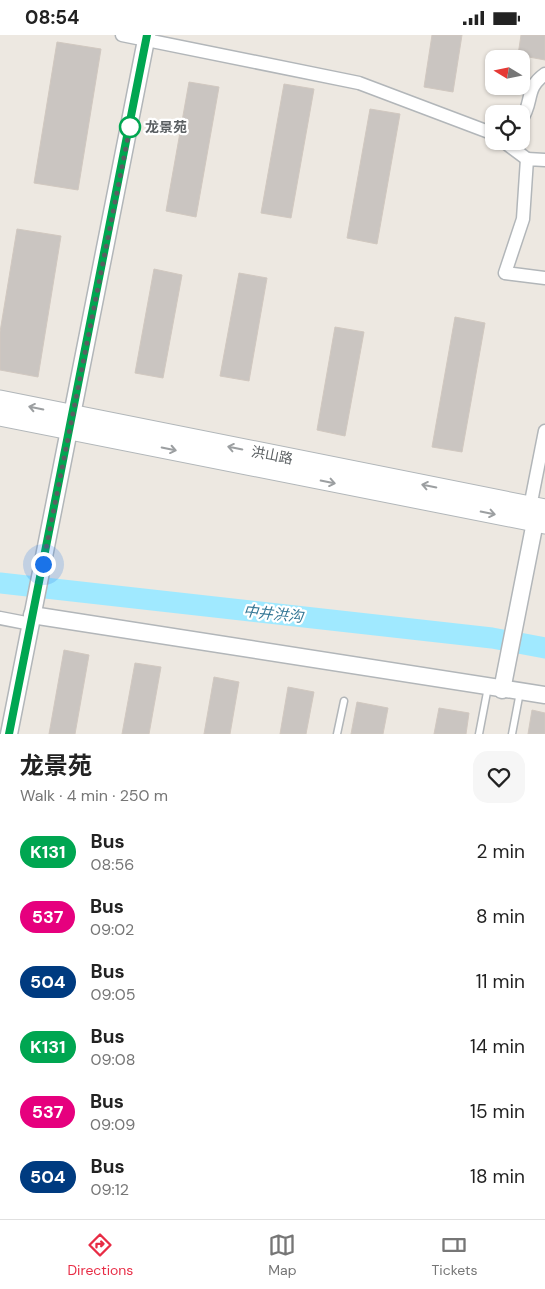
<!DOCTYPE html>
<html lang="en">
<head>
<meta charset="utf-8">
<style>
	body { margin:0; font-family:"DM Sans","Noto Sans SC",sans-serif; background:#f6f6f6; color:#222; height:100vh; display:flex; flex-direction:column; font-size:19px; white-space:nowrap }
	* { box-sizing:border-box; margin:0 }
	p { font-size:16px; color:#767676 }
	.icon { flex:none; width:28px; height:28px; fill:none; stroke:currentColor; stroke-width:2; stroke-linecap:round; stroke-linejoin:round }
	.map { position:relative; height:699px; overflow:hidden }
	.sheet { display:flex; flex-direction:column; background:#fff; flex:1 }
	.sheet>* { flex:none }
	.badge { padding:0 10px; border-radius:16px; font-size:18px; line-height:32px }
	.needle { width:32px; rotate:280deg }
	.buttons { position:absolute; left:485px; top:15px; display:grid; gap:10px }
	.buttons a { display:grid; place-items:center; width:45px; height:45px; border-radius:10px; background:#fff; box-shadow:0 1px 4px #0004; font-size:25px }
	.you { position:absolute; width:25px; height:25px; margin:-12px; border:4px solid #fff; border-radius:50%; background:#1a73e8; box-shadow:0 0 0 8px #1a73e833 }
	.map>.badge { position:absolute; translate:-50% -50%; box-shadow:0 0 0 2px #fff }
	.round { display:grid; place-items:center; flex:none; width:52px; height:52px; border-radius:15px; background:#f6f6f6 }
	.head { display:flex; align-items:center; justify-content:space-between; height:85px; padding:0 20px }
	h1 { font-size:24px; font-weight:700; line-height:38px }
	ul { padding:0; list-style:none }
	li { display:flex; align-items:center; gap:15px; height:65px; padding:0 20px }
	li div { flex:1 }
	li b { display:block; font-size:19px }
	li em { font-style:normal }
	li .badge { min-width:55px; font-weight:700; text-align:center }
	.status { display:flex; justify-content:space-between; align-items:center; height:35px; padding:0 25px; background:#fff; direction:ltr }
	.status svg { height:14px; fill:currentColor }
	.tab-bar { display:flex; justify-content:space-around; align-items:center; height:70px; border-top:1px solid #e0e0e0; background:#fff; font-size:14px; color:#767676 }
	.tab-bar a { display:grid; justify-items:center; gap:2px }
	.tab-bar .active { color:#e82c45 }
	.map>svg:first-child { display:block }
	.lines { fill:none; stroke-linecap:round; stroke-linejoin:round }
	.river { stroke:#a0e9ff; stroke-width:21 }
	.building { fill:#cac5c1; stroke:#d1c8c0 }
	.service-casing { stroke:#b2b6b9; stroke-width:9 }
	.minor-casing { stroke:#b2b6b9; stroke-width:15 }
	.tertiary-casing { stroke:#b2b6b9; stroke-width:19 }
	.secondary-casing { stroke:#b1b6b9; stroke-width:21 }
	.service { stroke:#fff; stroke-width:6 }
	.minor { stroke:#fff; stroke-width:12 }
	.tertiary { stroke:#fff; stroke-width:16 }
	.secondary { stroke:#fff; stroke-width:19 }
	.oneway { stroke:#9c9fa1 }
	.line-casing { stroke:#fff; stroke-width:11 }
	.line { stroke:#00a651; stroke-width:8 }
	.walk { stroke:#5a5f62; stroke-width:5; stroke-dasharray:0 9 }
	.stop-dot { fill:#fff; stroke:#00a651; stroke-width:2.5 }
	.labels { text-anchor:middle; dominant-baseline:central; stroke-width:4.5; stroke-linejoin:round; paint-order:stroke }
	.stop-label { font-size:14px; font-weight:bold; fill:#5a5f62; stroke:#fff; text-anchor:start }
	.street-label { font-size:14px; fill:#5a5f62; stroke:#fff }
	.water-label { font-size:15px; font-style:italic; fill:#367896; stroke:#fff }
</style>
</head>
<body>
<div class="status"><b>08:54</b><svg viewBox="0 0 49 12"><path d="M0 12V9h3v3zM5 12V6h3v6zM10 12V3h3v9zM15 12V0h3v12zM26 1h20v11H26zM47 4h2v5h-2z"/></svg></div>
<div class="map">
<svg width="545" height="699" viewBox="0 0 545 699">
	<rect width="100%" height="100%" fill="#ede8e1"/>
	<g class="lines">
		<path class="river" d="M0,548L492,603L545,613"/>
	</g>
	<g class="building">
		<path d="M432,0H462L453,57L424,52Z"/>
		<path d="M521,0H545V25L518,20Z"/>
		<path d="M57,7L101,14L78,155L34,148Z"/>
		<path d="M189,47L219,52L196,182L166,176Z"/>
		<path d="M284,49L314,54L291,183L261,178Z"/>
		<path d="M370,74L400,79L377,209L347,203Z"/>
		<path d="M17,194L61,201L38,342L0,335V297Z"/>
		<path d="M154,234L182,240L163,343L135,338Z"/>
		<path d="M239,238L267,243L249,346L220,341Z"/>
		<path d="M455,282L485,288L462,417L432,412Z"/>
		<path d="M335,292L364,297L345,401L317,395Z"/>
		<path d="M64,615L89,620L75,699H49Z"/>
		<path d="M135,628L161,632L149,699H122Z"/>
		<path d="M214,642L239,647L230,699H204Z"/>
		<path d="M288,652L314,657L306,699H280Z"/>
		<path d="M357,667L388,673L383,699H351Z"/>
		<path d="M439,673L469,678L466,699H434Z"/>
		<path d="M532,675L545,678V699H528Z"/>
	</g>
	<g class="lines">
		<g class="service-casing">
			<g id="service">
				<path d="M337,699L344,666"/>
				<path d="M479,699L488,652"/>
				<path d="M512,699L520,657"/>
			</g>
		</g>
		<g class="minor-casing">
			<g id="minor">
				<path d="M122,0L359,48L494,99"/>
				<path d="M521,85C534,67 524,54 545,39"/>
				<path d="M503,106L527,124"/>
				<path d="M545,125L527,124L523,184L505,238L545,243"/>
				<path d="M530,472L545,396"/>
				<path d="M0,583L31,589"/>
			</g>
		</g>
		<g class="tertiary-casing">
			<g id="tertiary">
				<path d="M32,580L545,660"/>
				<path d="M502,655L535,487"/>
				<path d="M9,699L147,0"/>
			</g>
		</g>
		<g class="secondary-casing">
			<g id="secondary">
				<path d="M0,365L545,474"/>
				<path d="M0,381L545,489"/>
			</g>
		</g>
		<use href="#service" class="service"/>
		<use href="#minor" class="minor"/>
		<use href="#tertiary" class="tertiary"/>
		<use href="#secondary" class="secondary"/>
	</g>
	<defs><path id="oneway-shaft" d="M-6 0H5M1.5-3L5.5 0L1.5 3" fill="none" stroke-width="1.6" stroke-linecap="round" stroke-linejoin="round" transform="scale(1.25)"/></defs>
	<g class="oneway">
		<use href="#oneway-shaft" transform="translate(36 373) rotate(-168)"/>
		<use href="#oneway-shaft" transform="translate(235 413) rotate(-169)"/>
		<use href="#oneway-shaft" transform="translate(169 414) rotate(12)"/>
		<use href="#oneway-shaft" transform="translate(328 447) rotate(11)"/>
		<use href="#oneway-shaft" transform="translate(429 451) rotate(-169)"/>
		<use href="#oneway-shaft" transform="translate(488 478) rotate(11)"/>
	</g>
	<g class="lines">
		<g class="line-casing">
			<path id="line" d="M9,699L147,0"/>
		</g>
		<use href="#line" class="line"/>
		<path class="walk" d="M43,529L130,92"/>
	</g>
	<circle class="stop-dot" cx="130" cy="92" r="10"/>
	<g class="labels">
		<g class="stop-label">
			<text x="145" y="92">龙景苑</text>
		</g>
		<g class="street-label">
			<text transform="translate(272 420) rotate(11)">洪山路</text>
		</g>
		<g class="water-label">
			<text transform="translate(273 579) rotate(6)">中井洪沟</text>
		</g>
	</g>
</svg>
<div class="buttons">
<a><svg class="needle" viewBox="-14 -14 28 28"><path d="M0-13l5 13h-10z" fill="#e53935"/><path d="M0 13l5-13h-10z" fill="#767676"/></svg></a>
<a><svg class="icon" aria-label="locate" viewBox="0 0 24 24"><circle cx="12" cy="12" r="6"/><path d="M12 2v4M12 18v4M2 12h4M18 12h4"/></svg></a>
</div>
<div class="you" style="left:43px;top:529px"></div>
</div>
<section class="sheet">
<div class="head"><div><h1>龙景苑</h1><p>Walk · 4 min · 250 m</p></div><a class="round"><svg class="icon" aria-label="heart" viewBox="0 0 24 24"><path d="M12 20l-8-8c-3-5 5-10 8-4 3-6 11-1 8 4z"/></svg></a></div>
<ul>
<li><span class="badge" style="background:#00a651;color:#fff">K131</span><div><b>Bus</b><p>08:56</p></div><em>2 min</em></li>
<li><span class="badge" style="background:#e6007e;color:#fff">537</span><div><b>Bus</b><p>09:02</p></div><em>8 min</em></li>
<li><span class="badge" style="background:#003b80;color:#fff">504</span><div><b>Bus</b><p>09:05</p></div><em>11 min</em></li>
<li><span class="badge" style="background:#00a651;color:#fff">K131</span><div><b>Bus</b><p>09:08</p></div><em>14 min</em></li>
<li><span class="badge" style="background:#e6007e;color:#fff">537</span><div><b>Bus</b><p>09:09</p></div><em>15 min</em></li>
<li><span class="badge" style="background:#003b80;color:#fff">504</span><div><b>Bus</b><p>09:12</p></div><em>18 min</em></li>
</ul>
</section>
<nav class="tab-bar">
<a class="active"><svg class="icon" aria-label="directions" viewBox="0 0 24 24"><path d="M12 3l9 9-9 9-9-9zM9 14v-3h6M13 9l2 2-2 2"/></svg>Directions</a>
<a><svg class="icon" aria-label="map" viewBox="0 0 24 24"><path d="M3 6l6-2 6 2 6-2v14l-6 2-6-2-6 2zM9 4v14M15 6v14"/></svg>Map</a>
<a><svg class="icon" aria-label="tickets" viewBox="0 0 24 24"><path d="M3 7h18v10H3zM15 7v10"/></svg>Tickets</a>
</nav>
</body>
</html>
